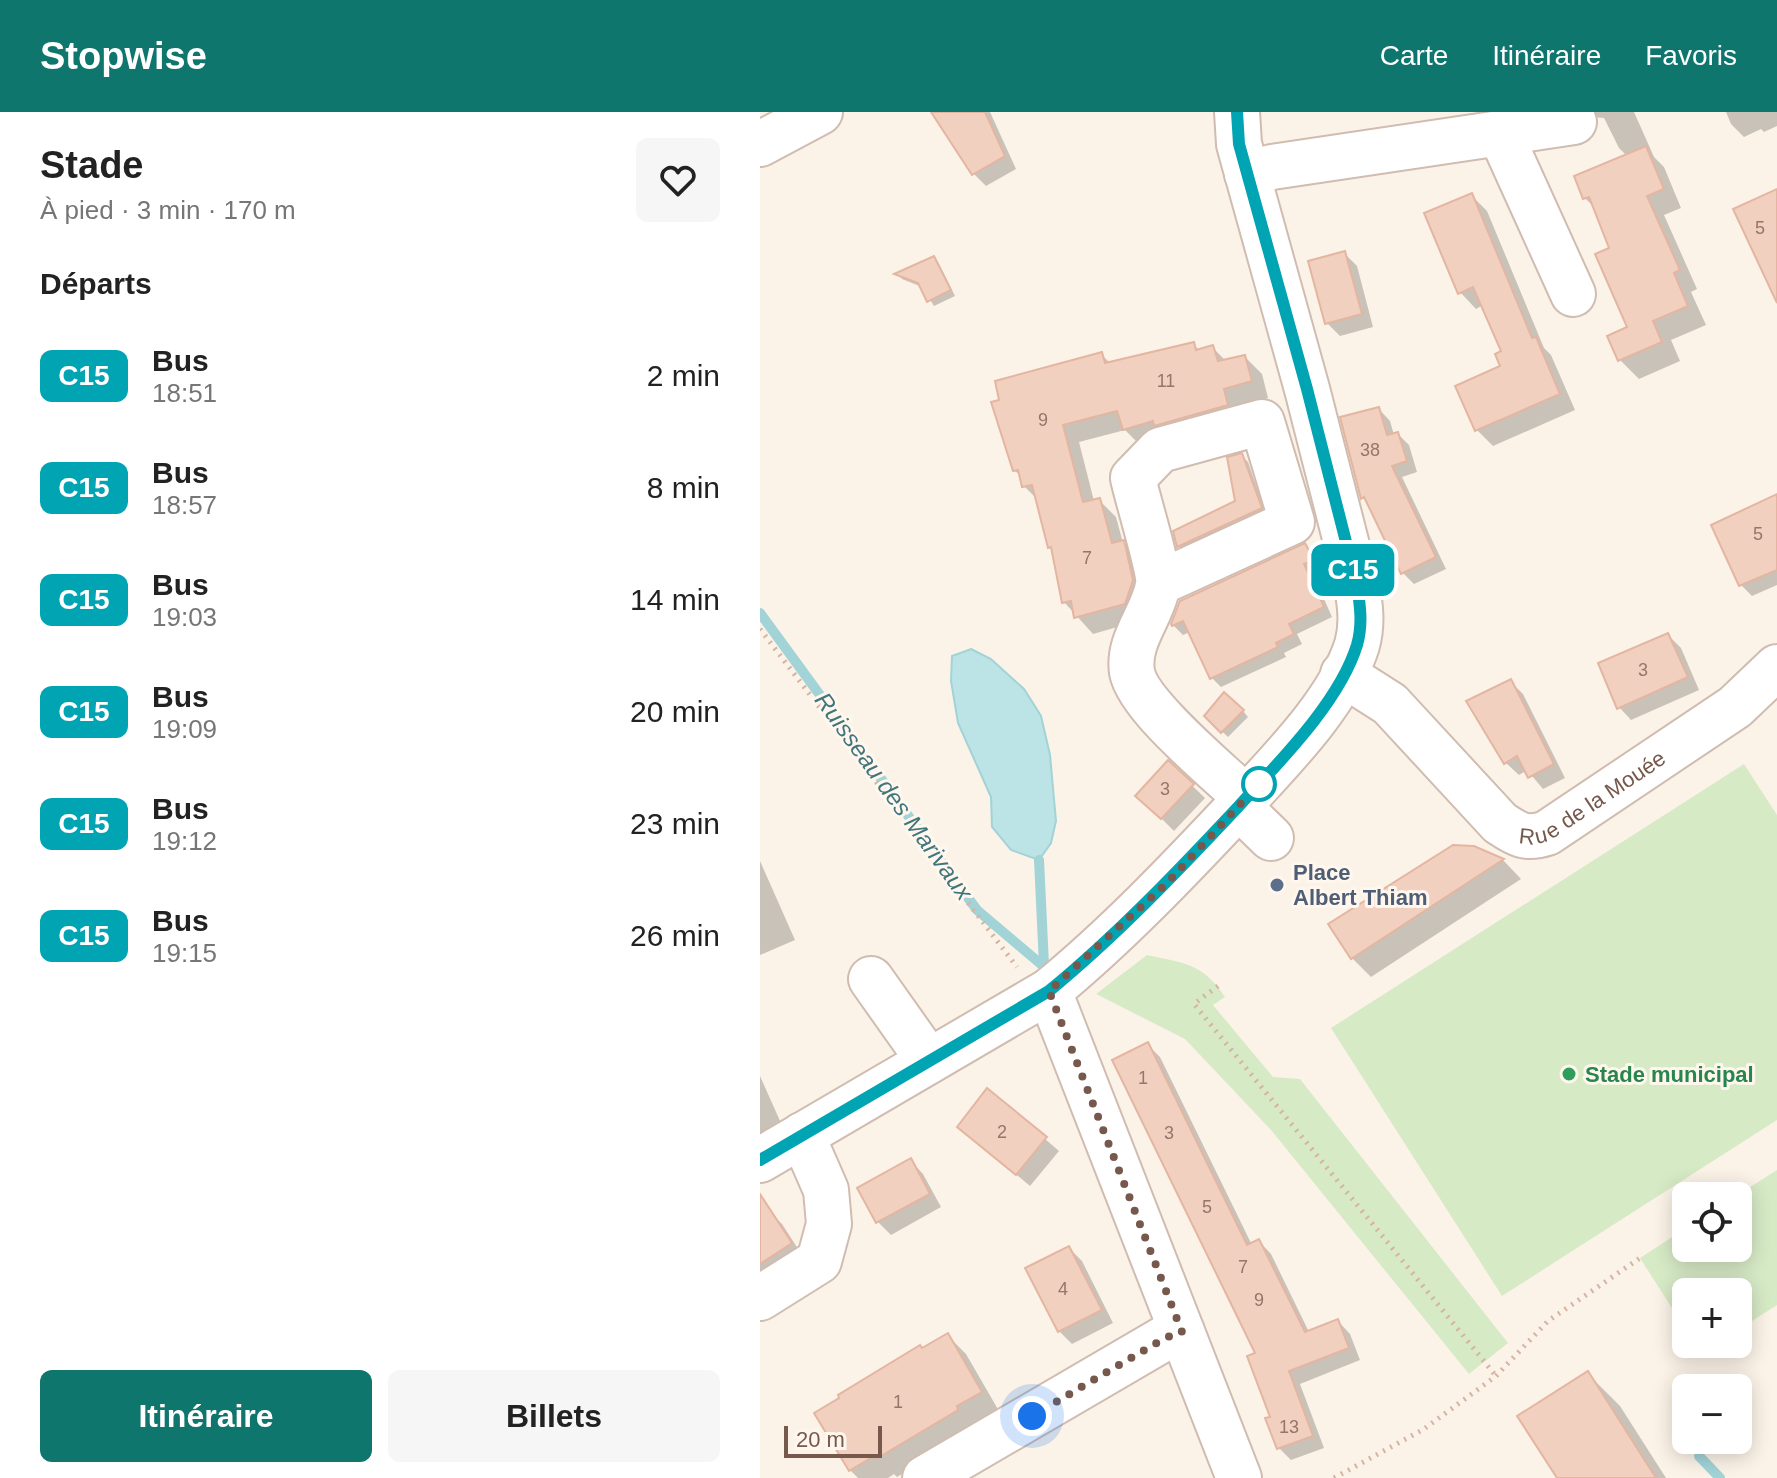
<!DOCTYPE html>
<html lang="fr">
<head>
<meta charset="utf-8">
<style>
	body { margin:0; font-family:Arial,sans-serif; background:#f6f6f6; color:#222; height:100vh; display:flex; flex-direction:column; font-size:30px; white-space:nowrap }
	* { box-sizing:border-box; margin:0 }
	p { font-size:26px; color:#767676 }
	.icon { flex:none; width:44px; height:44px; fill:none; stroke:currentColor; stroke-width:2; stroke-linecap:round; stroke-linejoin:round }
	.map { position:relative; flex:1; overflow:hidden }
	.sheet { display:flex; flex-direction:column; background:#fff; width:760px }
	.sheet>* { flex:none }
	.badge { padding:0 16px; border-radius:12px; font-size:28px; line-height:52px }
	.tools { position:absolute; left:912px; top:1070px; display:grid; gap:16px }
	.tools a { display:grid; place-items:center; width:80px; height:80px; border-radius:12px; background:#fff; box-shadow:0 4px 20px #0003; font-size:40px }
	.scale { position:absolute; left:24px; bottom:20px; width:98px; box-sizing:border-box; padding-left:8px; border:4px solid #76584c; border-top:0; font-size:22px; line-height:28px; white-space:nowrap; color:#76584c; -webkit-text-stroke:6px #fff7ee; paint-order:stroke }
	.you { position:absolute; width:40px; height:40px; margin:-20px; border:6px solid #fff; border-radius:50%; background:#1a73e8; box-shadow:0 0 0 12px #1a73e833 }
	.map>.badge { position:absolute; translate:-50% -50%; box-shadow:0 0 0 4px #fff }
	h2 { padding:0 40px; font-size:30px; line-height:72px }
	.round { display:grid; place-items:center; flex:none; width:84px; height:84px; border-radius:12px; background:#f6f6f6 }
	.head { display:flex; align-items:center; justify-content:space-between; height:136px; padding:0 40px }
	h1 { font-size:38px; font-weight:700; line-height:60px }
	.action { display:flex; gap:16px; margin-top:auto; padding:16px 40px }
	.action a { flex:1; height:92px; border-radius:12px; background:#0f766e; color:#fff; font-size:32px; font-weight:700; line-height:92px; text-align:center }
	.action a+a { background:#f6f6f6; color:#222 }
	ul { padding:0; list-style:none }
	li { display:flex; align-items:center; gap:24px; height:112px; padding:0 40px }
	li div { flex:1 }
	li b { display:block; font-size:30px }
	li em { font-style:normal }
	li .badge { min-width:88px; font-weight:700; text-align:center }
	header { display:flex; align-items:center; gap:48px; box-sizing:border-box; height:112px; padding:0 40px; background:#0f766e; color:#fff }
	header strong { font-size:38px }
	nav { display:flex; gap:44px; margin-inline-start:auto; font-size:28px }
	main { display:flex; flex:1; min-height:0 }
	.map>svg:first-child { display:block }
	.green { fill:#d7eac6 }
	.water { fill:#bce3e6; stroke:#a2d3d7; stroke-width:2 }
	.shadow { fill:#0003 }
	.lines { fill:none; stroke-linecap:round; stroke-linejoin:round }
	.stream { stroke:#a2d3d7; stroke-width:10 }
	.building { fill:#f1d0c0; stroke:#e4b5a0; stroke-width:2 }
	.minor-casing { stroke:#d0bcb0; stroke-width:48 }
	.path { stroke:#d6b3a2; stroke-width:5; stroke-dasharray:2 6; stroke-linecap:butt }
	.minor { stroke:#fff; stroke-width:44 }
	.line-casing { stroke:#fff; stroke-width:18 }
	.line { stroke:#00a4b2; stroke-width:12 }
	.walk { stroke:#76584c; stroke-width:8; stroke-dasharray:0 14.4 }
	.stop-dot { fill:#fff; stroke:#00a4b2; stroke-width:4 }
	.service-dot { fill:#5c6f8a; stroke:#fff7ee; stroke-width:3 }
	.leisure-dot { fill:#2e9e5b; stroke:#fff7ee; stroke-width:3 }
	.labels { text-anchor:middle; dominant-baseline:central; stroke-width:6; stroke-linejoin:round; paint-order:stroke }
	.number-label { font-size:18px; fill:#957669 }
	.street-label { font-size:22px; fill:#76584c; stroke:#fff7ee }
	.service-label { font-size:22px; font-weight:bold; fill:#4e5e75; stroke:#fff7ee; text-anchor:start }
	.leisure-label { font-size:22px; font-weight:bold; fill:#27864d; stroke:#fff7ee; text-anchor:start }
	.water-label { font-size:24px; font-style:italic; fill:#40767b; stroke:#fff7ee }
</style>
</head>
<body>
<header>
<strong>Stopwise</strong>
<nav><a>Carte</a><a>Itinéraire</a><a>Favoris</a></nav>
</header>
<main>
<section class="sheet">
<div class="head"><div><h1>Stade</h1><p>À pied · 3 min · 170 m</p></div><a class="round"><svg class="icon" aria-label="heart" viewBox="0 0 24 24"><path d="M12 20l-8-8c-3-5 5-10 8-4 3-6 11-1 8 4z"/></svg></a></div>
<h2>Départs</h2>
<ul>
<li><span class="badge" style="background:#00a4b2;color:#fff">C15</span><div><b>Bus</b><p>18:51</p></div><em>2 min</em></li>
<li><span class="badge" style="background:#00a4b2;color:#fff">C15</span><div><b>Bus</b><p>18:57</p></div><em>8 min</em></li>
<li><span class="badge" style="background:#00a4b2;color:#fff">C15</span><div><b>Bus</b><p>19:03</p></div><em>14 min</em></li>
<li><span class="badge" style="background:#00a4b2;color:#fff">C15</span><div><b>Bus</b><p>19:09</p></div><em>20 min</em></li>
<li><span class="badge" style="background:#00a4b2;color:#fff">C15</span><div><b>Bus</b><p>19:12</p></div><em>23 min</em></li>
<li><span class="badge" style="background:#00a4b2;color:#fff">C15</span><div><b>Bus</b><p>19:15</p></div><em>26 min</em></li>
</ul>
<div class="action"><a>Itinéraire</a><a>Billets</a></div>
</section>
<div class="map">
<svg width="1017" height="1366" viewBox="0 0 1017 1366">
	<rect width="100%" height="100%" fill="#fcf3e8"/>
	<g class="green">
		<path d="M984,652L1017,703V1008L742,1184L571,916Z"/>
		<path d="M387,843C424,851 443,851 465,885L453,893L513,965L540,967L748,1231L709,1262L511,1018L425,927L336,882Z"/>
		<path d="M1017,1058V1193L978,1218V1180H926V1218L880,1146L926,1116V1136H978L976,1084Z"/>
	</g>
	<path class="water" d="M211,537L231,547L264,577L281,604L290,643L296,709L291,731L279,748L251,738L232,715L231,685L198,611L191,569L192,544Z"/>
	<g class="shadow">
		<path d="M173,0H230L256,57L226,74L213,61Z"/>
		<path d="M771,0H874L894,45L904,55L921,96L904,103L937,177L931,180L946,213L911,228L920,249L879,267L860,248L870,216L852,137L836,97L825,86L867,44L859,36L844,6Z"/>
		<path d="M966,0H1017V14L1004,20L1001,17L984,25L971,12Z"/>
		<path d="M711,83L727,99L784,236L791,243L815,298L733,334L717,318L742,255L744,240L723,193L716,197L700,180Z"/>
		<path d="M584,141L597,154L613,215L580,224L567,211Z"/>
		<path d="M173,146L179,152L195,184L174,194L162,175L142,167L138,162Z"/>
		<path d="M433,232L440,239L453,236L466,249L485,245L502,262L508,286L480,294L381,334L365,318L319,330L334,389L339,388L356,405L363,431L380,448L382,508L333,522L304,490L293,438L290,434L278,388L264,374L262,365L254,358L342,243L351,252Z"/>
		<path d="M619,297L630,309L634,323L638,322L649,333L657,360L642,365L686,457L654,472L643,461L611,394L603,386Z"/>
		<path d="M482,344L488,350L506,402L425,440L419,434L415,420L478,390Z"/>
		<path d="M1017,388V473L992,484L980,472Z"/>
		<path d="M545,433L554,443L562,458L553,462L572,505L537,522L542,532L524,541L526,545L461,575L452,566L430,520L423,523L414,514L421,490Z"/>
		<path d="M908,523L921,536L939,578L871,608L859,595Z"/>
		<path d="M750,569L763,582L805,666L783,677L767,658L759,663L746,651Z"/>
		<path d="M483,599L488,605L468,625L446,604Z"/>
		<path d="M409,651L445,686L414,719L391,696Z"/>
		<path d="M714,736L743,748L761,767L611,865L592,846Z"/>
		<path d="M0,749L35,828L0,843Z"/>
		<path d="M388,933L400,945L492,1133L499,1129L511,1142L549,1220L578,1209L590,1222L600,1248L540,1272L564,1336L531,1348L519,1336L498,1242Z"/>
		<path d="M0,964L25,1020L0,1031Z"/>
		<path d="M228,978L299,1039L270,1074L200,1015Z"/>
		<path d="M151,1049L163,1062L181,1095L131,1123L118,1110Z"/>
		<path d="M10,1101L22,1112L42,1143L0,1169V1107Z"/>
		<path d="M309,1136L322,1149L353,1211L312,1232L299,1219Z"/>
		<path d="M187,1223L206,1242L239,1299L216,1317L137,1365L134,1362L128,1366H98L90,1358L162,1238Z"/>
		<path d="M827,1261L860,1294L906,1366H799Z"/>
	</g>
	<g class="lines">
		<g class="stream">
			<path d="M0,501L217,798L282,853"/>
			<path d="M279,748L284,853"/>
			<path d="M939,1344L960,1366"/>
		</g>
	</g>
	<g class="building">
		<path d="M171,0H225L245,44L212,63Z"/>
		<path d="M886,34L904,77L887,84L920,158L914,161L928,194L893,209L902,230L858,249L847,224L867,215L835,142L849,136L829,85L823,87L814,64Z"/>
		<path d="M1017,77V191L973,97Z"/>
		<path d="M712,81L772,226L776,225L800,282L715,319L695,274L740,254L735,242L741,239L713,175L698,182L664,101Z"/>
		<path d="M585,139L602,202L565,212L548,149Z"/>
		<path d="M174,144L191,178L167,190L158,171L134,162Z"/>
		<path d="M434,230L436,238L453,233L458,249L485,243L492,269L464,277L468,293L394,314L393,309L363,318L357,299L303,313L323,390L340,386L352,431L364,428L373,468L365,492L314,506L311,489L302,491L291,435L288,436L272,373L262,375L258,358L253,359L231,290L239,288L235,269L342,240L345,251Z"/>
		<path d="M619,295L627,323L638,320L647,349L632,354L676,445L641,462L604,385L601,387L580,305Z"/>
		<path d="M482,341L502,396L417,435L413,419L475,389L467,345Z"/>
		<path d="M1017,382V458L979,474L951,413Z"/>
		<path d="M545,431L554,448L544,452L564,495L529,512L534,522L516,531L518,535L450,567L423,509L412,514L411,512L420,489Z"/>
		<path d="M908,521L928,565L857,597L838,551Z"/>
		<path d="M751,567L794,652L768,666L757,644L744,652L706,589Z"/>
		<path d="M464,580L484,598L461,621L444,604Z"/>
		<path d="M408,648L434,672L401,707L375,684Z"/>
		<path d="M693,733L714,734L744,747L591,847L568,812Z"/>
		<path d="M388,930L487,1133L499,1127L545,1220L578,1207L589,1236L529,1259L553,1324L517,1337L505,1306L510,1305L487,1244L495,1241L352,948Z"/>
		<path d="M227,976L287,1025L256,1063L197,1015Z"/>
		<path d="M151,1046L170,1082L116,1111L97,1076Z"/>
		<path d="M0,1082L32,1131L0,1152Z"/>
		<path d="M309,1134L342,1198L298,1220L265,1156Z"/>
		<path d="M188,1221L222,1280L197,1294L198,1298L116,1347L114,1344L89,1359L54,1301L79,1286L78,1283L160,1233L162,1236Z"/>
		<path d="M828,1259L896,1366H797L757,1304Z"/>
	</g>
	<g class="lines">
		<g class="minor-casing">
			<g id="minor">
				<path d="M740,21L813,182"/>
				<path d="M0,32L60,0"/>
				<path d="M487,62L512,55L814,10"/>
				<path d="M399,471L532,410L502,310L400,338L373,366C377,385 400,459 398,473C393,503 367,528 372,560C378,594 459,660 486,686"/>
				<path id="s1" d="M583,562L630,592L740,711C758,723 766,728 787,721L975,595L1017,555"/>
				<path d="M478,694L511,726"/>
				<path d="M111,867L169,949"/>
				<path d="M289,879L479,1366"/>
				<path d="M0,1048L289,879C357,823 418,759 478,695C518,651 579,591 597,533C603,512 600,493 597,473L547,277L479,32L477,0"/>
				<path d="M0,1186L59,1149L69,1112L66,1078L42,1023"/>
				<path d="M165,1366L405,1226L422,1220"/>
			</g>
		</g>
		<g class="path">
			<path d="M0,517L257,855"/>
			<path d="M458,874L434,892L736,1264"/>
			<path d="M574,1366L664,1317L736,1264L788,1209L880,1146"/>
		</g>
		<use href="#minor" class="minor"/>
	</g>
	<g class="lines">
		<g class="line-casing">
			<path id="line" d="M0,1048L289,879C357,823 418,759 478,695C518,651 579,591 597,533C603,512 600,493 597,473L547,277L479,32L477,0"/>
		</g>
		<use href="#line" class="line"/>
		<path class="walk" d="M272,1304L405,1226L422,1220L289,879L408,770L499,672"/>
	</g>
	<circle class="stop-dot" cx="499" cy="672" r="16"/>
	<circle class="service-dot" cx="517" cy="773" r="8"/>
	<circle class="leisure-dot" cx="809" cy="962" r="8"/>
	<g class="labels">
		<g class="number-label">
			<text x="1000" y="116">5</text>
			<text x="406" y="269">11</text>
			<text x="283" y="308">9</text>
			<text x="610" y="338">38</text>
			<text x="998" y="422">5</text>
			<text x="327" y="446">7</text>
			<text x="883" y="558">3</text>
			<text x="405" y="677">3</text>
			<text x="383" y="966">1</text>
			<text x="242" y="1020">2</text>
			<text x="409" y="1021">3</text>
			<text x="447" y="1095">5</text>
			<text x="483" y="1155">7</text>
			<text x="303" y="1177">4</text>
			<text x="499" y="1188">9</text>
			<text x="138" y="1290">1</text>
			<text x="529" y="1315">13</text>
		</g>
		<g class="street-label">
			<text stroke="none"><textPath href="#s1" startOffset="324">Rue de la Mouée</textPath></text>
		</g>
		<g class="service-label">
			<text x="533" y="760">Place<tspan x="533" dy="25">Albert Thiam</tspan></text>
		</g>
		<g class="leisure-label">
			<text x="825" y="962">Stade municipal</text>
		</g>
		<g class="water-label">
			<text transform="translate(134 684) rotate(54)">Ruisseau des Marivaux</text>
		</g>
	</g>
</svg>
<div class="tools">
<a><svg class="icon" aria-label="locate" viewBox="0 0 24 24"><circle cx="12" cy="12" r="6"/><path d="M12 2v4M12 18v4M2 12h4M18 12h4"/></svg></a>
<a>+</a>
<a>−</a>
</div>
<div class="scale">20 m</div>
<div class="you" style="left:272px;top:1304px"></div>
<b class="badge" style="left:593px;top:458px;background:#00a4b2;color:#fff">C15</b>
</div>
</main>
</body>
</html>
